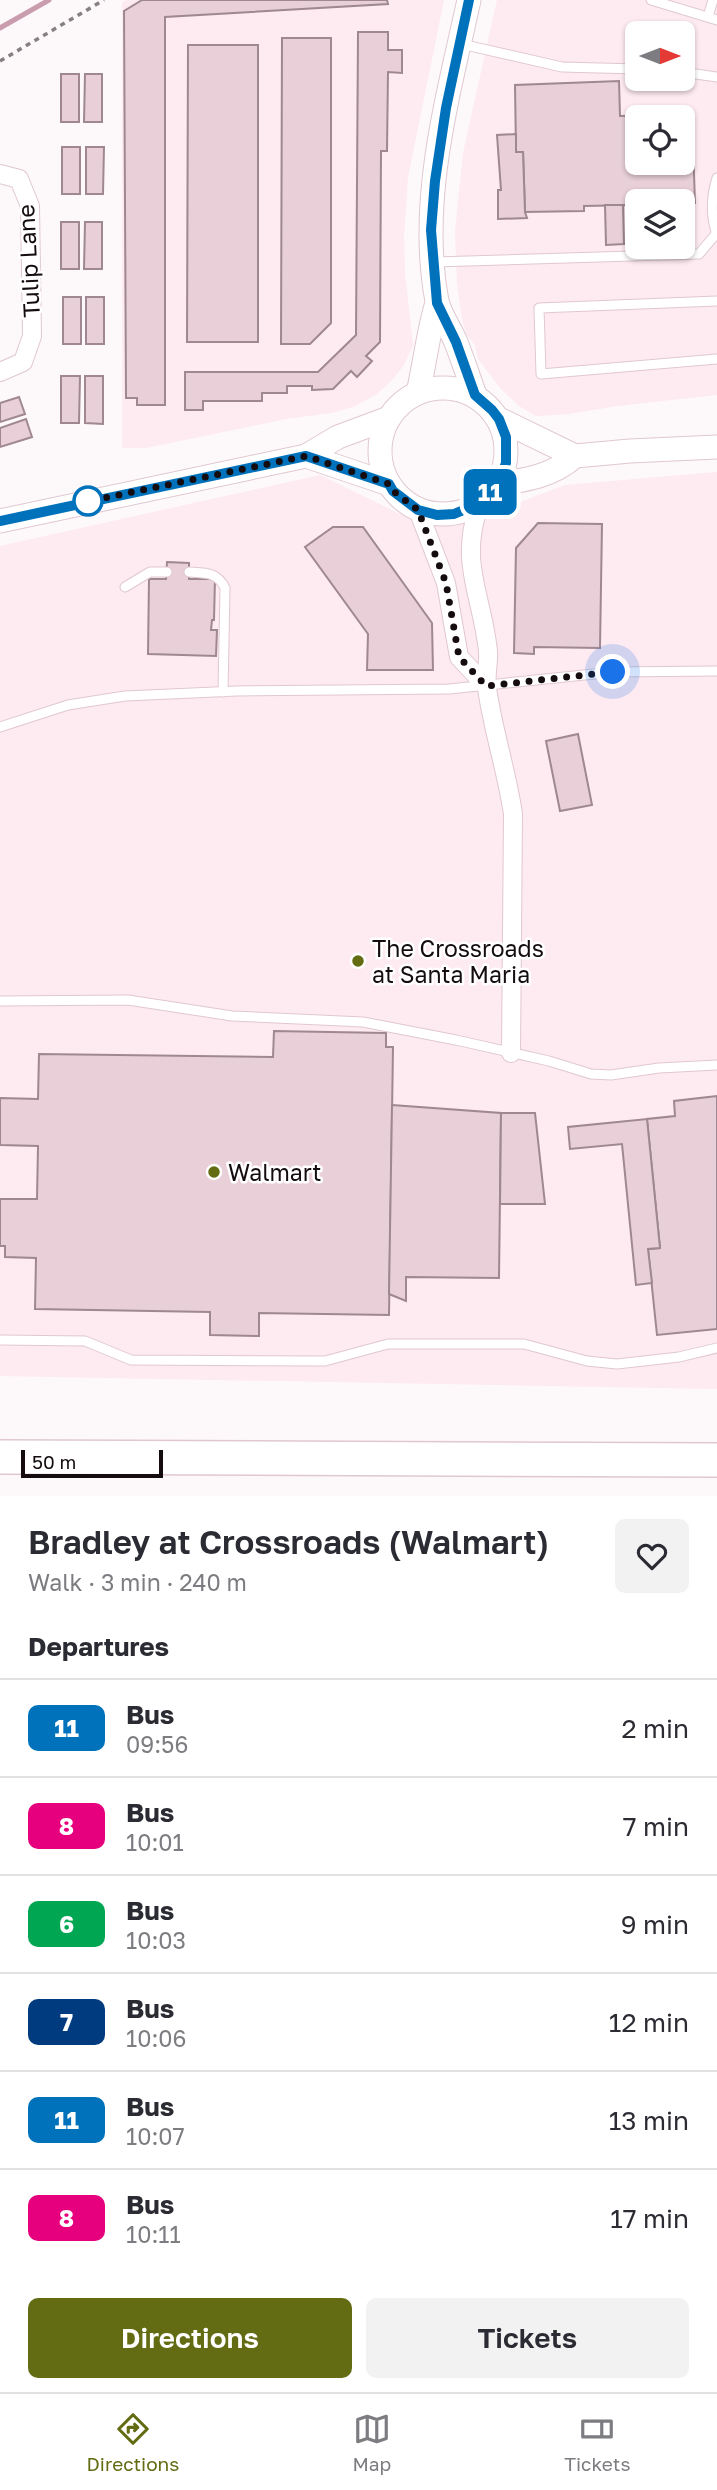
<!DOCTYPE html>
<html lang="en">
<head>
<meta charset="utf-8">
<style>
	body { margin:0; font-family:"Golos Text",sans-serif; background:#f2f2f3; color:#2b2b33; height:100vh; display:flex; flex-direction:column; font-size:26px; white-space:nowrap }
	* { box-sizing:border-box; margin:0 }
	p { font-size:23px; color:#7c7c81 }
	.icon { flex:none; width:38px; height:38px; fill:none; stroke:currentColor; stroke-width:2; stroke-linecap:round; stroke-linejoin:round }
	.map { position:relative; height:1496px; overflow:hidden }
	.side { display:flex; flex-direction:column; background:#fff; flex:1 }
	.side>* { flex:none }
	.badge { padding:0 14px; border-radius:10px; font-size:24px; line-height:46px }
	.needle { width:46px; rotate:90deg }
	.tools { position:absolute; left:625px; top:21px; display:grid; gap:14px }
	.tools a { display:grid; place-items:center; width:70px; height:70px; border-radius:10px; background:#fff; box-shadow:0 2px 5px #0004; font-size:35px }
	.scale { position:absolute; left:21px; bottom:18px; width:142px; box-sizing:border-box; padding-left:7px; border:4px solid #140c0f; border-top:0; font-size:19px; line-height:24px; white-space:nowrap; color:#140c0f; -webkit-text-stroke:5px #fff; paint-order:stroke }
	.you { position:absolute; width:35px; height:35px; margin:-18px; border:5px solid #fff; border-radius:50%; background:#1a73e8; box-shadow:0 0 0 10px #1a73e833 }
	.map>.badge { position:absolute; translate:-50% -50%; box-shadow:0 0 0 4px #fff }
	h2 { padding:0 28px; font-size:26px; line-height:63px }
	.round { display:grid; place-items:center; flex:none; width:74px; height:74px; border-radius:10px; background:#f2f2f3 }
	.head { display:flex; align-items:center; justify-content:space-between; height:119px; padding:0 28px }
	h1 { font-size:33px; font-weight:600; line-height:52px }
	.button { display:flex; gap:14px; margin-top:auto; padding:14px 28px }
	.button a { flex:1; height:80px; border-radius:10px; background:#636c12; color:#fff; font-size:28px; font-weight:600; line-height:80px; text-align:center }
	.button a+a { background:#f2f2f3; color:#2b2b33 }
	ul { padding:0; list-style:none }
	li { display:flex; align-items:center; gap:21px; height:98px; padding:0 28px; border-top:2px solid #e1e1e2 }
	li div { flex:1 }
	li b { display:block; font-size:26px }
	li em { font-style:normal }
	li .badge { min-width:77px; font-weight:700; text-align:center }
	.menu { display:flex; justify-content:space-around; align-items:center; height:98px; border-top:2px solid #e1e1e2; background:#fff; font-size:19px; color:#7c7c81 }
	.menu a { display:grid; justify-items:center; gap:4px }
	.menu .current { color:#636c12 }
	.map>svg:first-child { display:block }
	.built { fill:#feeaf1; fill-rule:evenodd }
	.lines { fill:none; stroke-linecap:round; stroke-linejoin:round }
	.stream { stroke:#ca9dae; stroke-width:5 }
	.building { fill:#e8cfd8; stroke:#9f8891; stroke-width:2; fill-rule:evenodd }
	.service-casing { stroke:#e0c8d0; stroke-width:11 }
	.minor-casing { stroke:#e0c8d0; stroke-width:20 }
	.tertiary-casing { stroke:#e0c8d0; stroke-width:25 }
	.motorway-casing { stroke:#e0c8d0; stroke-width:36 }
	.path { stroke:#878083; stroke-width:3.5; stroke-dasharray:5 5; stroke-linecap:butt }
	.service { stroke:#fff; stroke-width:9 }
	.minor { stroke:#fff; stroke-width:18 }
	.tertiary { stroke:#fff; stroke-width:23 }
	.motorway { stroke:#fff; stroke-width:33 }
	.line-casing { stroke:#fff; stroke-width:16 }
	.line { stroke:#0072bc; stroke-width:10 }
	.walk { stroke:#140c0f; stroke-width:7; stroke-dasharray:0 12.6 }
	.stop-dot { fill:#fff; stroke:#0072bc; stroke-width:3.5 }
	.poi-dot { fill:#636c12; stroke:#fff; stroke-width:2.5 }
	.labels { text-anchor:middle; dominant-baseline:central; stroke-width:5; stroke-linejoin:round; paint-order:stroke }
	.street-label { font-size:23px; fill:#140c0f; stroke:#fff }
	.poi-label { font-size:23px; fill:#140c0f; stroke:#fff; text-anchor:start }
</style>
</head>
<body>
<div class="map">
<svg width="717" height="1496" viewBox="0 0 717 1496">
	<rect width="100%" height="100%" fill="#fdf8fa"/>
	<g class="built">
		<path d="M126,0H444L408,177L404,236L405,273L413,345L404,365L393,379L377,394L353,407L331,413L286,419L146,448H122V3Z"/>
		<path d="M497,0H717V395L617,406L569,414L536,416L519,406L501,389L478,359L475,345L466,334L462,319L457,283L455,232L463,153ZM637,33H682V79H637ZM637,117H682V163H637ZM637,201H682V247H637Z"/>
		<path d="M717,472V1389L0,1376V546L320,475L400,514L502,509L565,485Z"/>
	</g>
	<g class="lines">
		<path class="stream" d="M0,28L49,0"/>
	</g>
	<g class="building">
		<path d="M142,0H387L388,4L165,17V405H137V398H126L124,11Z"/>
		<path d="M358,32H388V50H402V73L388,72L387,151H381L380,342L366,356L372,361L357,377L351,371L333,389L312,390V386H287V393H262V401H203V410H185V372H318L356,335Z"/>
		<path d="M282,38H331V323L310,344H281Z"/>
		<path d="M188,45H258V342H187Z"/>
		<rect x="61" y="74" width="18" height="48"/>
		<path d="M85,74H102V122H84Z"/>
		<path d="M619,81L620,116L692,114L695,203L637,201V205L584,206V211L525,212L523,152H516L515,85ZM637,117H682V163H637Z"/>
		<path d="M516,134V152H523L525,212L527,218L498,219V190H501L497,135Z"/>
		<rect x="62" y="147" width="18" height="47"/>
		<path d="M86,147H104L103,194H86Z"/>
		<path d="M605,205H623L624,244L606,245Z"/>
		<rect x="61" y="222" width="18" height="47"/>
		<path d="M85,222H102V269H84Z"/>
		<rect x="63" y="297" width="18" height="47"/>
		<rect x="86" y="297" width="18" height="47"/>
		<path d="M61,376H80L79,423H61Z"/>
		<path d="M85,376H103V424L85,423Z"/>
		<path d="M19,397L25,414L0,422V403Z"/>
		<path d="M26,419L32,437L0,447V428Z"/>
		<path d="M538,523L602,524L600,648L534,647V654L514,653L516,548Z"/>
		<path d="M333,527H363L432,623L433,670H367L368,634L305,547Z"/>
		<path d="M167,562L189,563V579H215L214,620H212L211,630H217L216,656L148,654L149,579H166Z"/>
		<path d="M578,734L592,805L560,811L546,741Z"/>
		<path d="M274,1031L386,1033V1047H393L389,1315L259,1313V1336L210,1335V1312L35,1309L36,1258L5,1257V1246H0V1199H37L38,1146L0,1145V1098L38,1099L39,1054L273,1057Z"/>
		<path d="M717,1096V1329L657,1335L648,1249L660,1248L647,1119L675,1116L674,1101Z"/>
		<path d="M392,1105L501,1113L499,1278L406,1277V1301L389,1294Z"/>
		<path d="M501,1113H535L545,1204H500Z"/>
		<path d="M647,1119L660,1248L648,1249L652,1283L636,1285L622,1144L570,1149L568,1127Z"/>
	</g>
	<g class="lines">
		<g class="service-casing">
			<g id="service">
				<path d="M651,0L717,20"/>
				<path d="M708,17L713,0"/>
				<path d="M461,44L562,67L637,69"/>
				<path d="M682,72L717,77"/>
				<path d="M717,178C711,197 711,217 717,235"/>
				<path d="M434,262L699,254L716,234"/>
				<path d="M717,301L539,308L541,374L717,359"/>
				<path d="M189,572C206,573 217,572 225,588L223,692"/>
				<path d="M125,587L150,572H167"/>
				<path d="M0,727L68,705L125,696L237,691L449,689L613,672L717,671"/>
				<path d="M0,1001L128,1000L232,1016L363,1022L456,1040L549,1061L591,1074L611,1075L659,1068L717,1065"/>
				<path d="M0,1340L85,1341L131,1360L325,1361L388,1344H524L587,1361L617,1364L679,1357L717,1348"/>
			</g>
		</g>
		<g class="minor-casing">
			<g id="minor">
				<path d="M0,174L19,179L30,206L32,336L23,362L0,372"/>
				<path d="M480,503C458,562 482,594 488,651C489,663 485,676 487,688C493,731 507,772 513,814L511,1053"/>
				<path d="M418,510L446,583L459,657L486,686"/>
			</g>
		</g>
		<g class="tertiary-casing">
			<g id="tertiary">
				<path d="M469,0C448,97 418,201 437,301C440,314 449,327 455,340C462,357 468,376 475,395"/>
				<circle cx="443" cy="451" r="63"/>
				<path d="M418,393C425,363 428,332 437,303"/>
				<path d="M499,419L575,456L630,451L717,447"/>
				<path d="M306,456L389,484"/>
				<path d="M498,484C526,480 553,476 575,456"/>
				<path d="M0,521L306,456L338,437L389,418"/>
			</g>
		</g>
		<g class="motorway-casing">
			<path id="motorway" d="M0,1457L717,1460"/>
		</g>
		<path class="path" d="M0,61L104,0"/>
		<use href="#service" class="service"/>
		<use href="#minor" class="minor"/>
		<use href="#tertiary" class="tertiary"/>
		<use href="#motorway" class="motorway"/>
	</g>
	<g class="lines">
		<g class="line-casing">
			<path id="line" d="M0,521L306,456L389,484L393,491L418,510L437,515L454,514L480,503L498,484L506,463V437L499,419L492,410L475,395L456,342L437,303L431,230L435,181L446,108L469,0"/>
		</g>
		<use href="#line" class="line"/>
		<path class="walk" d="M88,501L85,502L306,456L389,484L393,491L418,510L446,583L459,657L486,686L613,672"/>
	</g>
	<circle class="stop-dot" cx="88" cy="501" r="14"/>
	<g class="poi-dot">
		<circle cx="358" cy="961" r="7"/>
		<circle cx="214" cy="1172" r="7"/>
	</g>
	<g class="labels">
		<g class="street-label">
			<text transform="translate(28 261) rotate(-93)">Tulip Lane</text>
		</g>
		<g class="poi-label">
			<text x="372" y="948">The Crossroads<tspan x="372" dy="26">at Santa Maria</tspan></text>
			<text x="228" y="1172">Walmart</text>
		</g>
	</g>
</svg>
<div class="tools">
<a><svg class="needle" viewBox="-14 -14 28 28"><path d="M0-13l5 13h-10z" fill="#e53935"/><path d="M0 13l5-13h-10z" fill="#7c7c81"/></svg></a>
<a><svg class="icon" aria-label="locate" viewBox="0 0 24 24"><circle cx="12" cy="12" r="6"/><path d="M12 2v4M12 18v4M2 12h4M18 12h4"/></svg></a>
<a><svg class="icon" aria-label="layers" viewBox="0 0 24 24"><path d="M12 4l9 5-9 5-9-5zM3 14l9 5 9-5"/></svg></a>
</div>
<div class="scale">50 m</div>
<div class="you" style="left:613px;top:672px"></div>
<b class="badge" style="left:490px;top:492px;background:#0072bc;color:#fff">11</b>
</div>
<section class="side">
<div class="head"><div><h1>Bradley at Crossroads (Walmart)</h1><p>Walk · 3 min · 240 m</p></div><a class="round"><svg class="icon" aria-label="heart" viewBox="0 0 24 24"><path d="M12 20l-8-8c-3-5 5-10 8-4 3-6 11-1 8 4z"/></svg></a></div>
<h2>Departures</h2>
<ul>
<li><span class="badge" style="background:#0072bc;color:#fff">11</span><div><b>Bus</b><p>09:56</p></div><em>2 min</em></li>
<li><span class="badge" style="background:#e6007e;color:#fff">8</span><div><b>Bus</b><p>10:01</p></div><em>7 min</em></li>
<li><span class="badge" style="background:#00a651;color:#fff">6</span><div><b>Bus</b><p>10:03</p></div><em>9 min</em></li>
<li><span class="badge" style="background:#003b80;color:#fff">7</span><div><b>Bus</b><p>10:06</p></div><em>12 min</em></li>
<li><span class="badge" style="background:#0072bc;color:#fff">11</span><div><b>Bus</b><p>10:07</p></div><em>13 min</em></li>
<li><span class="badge" style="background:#e6007e;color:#fff">8</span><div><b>Bus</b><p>10:11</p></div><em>17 min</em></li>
</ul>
<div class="button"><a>Directions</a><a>Tickets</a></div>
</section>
<nav class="menu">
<a class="current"><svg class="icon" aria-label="directions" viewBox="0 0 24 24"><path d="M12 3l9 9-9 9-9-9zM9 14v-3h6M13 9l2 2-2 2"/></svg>Directions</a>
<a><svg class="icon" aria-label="map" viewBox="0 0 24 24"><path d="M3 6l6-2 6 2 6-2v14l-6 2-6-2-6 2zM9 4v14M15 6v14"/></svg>Map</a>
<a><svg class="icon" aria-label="tickets" viewBox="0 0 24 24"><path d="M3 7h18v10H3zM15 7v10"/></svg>Tickets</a>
</nav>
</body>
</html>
